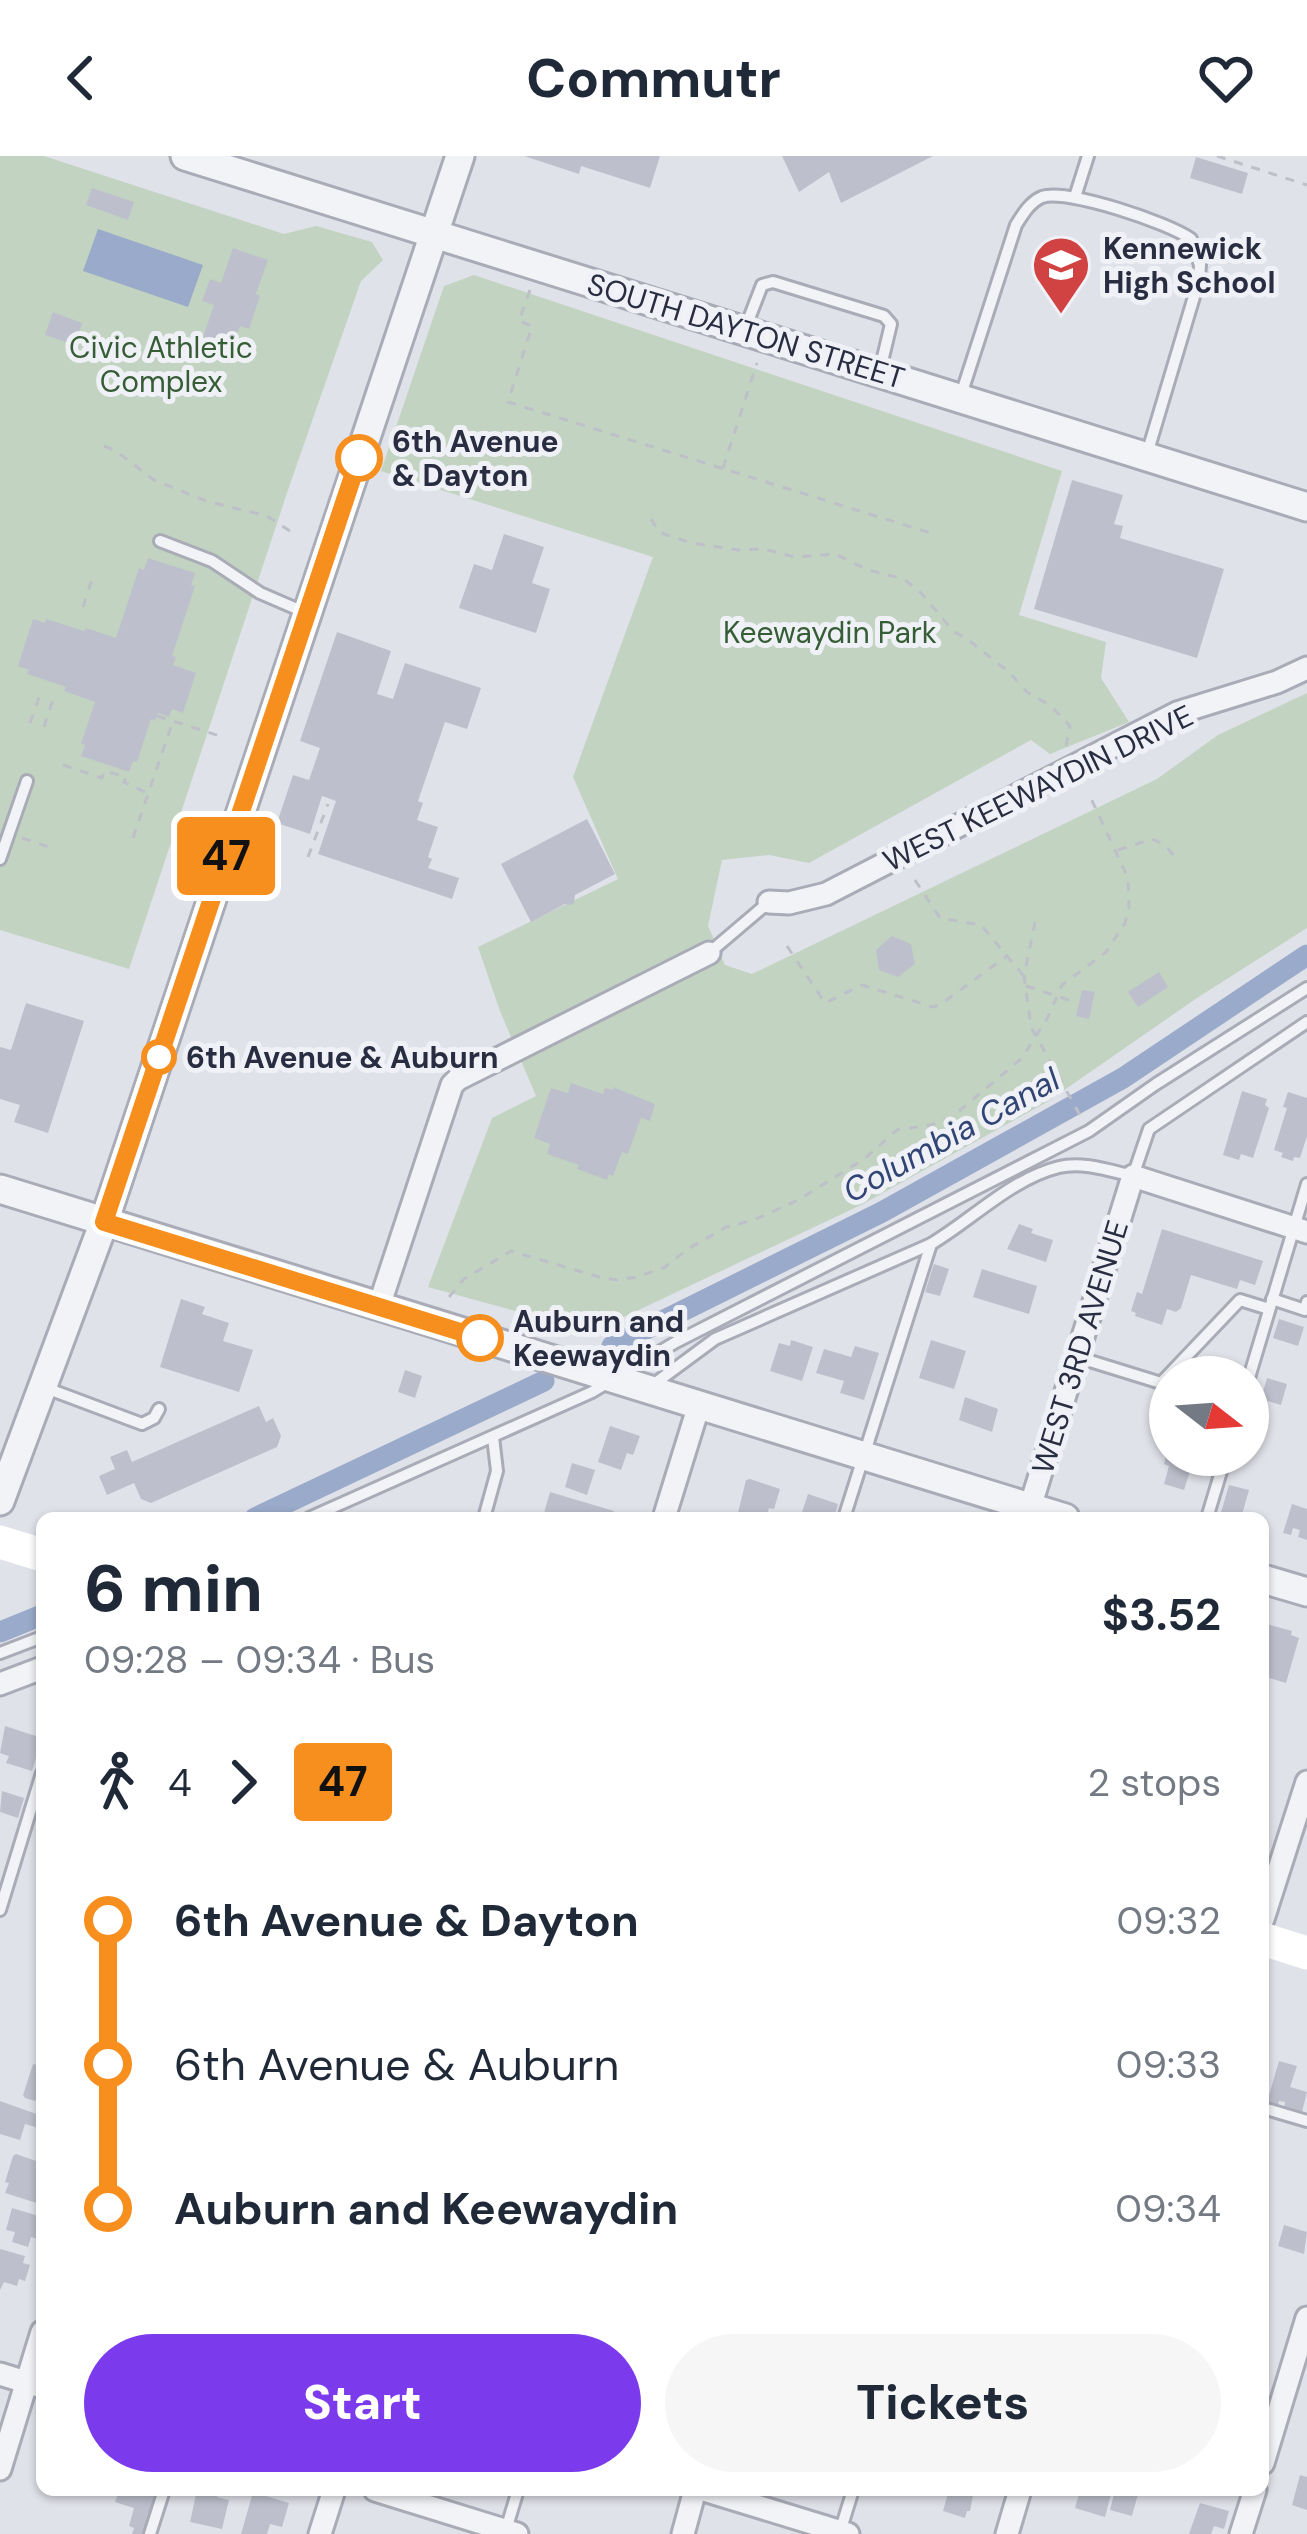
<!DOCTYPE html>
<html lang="en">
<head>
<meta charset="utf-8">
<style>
	body { margin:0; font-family:"DM Sans",sans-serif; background:#f6f6f7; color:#1f2937; height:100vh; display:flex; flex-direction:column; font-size:45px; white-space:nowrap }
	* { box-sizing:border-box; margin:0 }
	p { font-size:39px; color:#747a83 }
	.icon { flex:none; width:66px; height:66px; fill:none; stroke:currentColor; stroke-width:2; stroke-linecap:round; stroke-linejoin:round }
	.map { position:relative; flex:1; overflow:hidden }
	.panel { position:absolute; left:36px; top:1356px; width:1233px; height:984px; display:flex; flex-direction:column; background:#fff; border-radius:18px; box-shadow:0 3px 9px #0004 }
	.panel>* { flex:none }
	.badge { padding:0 24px; border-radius:9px; font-size:42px; line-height:78px }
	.needle { width:78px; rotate:107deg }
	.controls { position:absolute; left:1149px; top:1200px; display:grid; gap:24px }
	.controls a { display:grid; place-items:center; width:120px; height:120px; border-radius:50%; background:#fff; box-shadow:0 3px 9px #0004; font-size:60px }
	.map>.badge { position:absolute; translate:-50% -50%; box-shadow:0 0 0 6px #fff }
	.legs { display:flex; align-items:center; gap:18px; height:132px; padding:0 48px; font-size:39px }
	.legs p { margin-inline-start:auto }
	.summary { display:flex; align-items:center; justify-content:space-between; height:204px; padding:0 48px }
	h1 { font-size:66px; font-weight:800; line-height:90px }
	.button { display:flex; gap:24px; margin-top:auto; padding:24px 48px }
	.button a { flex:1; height:138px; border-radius:72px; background:#7c3aed; color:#fff; font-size:48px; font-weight:800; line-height:138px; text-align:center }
	.button a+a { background:#f6f6f7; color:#1f2937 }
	ul { padding:0 48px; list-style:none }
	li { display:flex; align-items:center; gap:42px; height:144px; font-size:45px }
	li i { display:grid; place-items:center; width:18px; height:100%; margin:0 15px; background:currentColor }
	li i::after { content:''; width:30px; height:30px; margin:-15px; border:9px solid; border-radius:50%; background:#fff }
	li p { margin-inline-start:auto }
	li:first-child i { background:linear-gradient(#0000 50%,currentColor 0) }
	li:last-child i { background:linear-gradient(currentColor 50%,#0000 0) }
	header { display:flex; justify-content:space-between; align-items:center; height:156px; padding:0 48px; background:#fff; font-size:54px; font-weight:800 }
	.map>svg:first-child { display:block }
	.green { fill:#c2d3c1 }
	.water { fill:#9aaaca }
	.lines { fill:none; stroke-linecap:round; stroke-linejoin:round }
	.canal { stroke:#9aaaca; stroke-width:21 }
	.building { fill:#bdc0cc }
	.service-casing { stroke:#a9acb7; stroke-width:16 }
	.minor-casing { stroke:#a9acb7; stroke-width:27 }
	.tertiary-casing { stroke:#a9acb7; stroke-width:33 }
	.path { stroke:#bdc0c8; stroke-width:3; stroke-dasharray:9 9; stroke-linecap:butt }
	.service { stroke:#f2f3f7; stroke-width:10 }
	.minor { stroke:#f2f3f7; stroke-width:21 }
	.tertiary { stroke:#f2f3f7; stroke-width:27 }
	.secondary { stroke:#fff; stroke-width:33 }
	.line-1-casing { stroke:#fff; stroke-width:27 }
	.line-1 { stroke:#f78f1e; stroke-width:18 }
	.stop-1-dot { fill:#fff; stroke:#f78f1e; stroke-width:6 }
	.labels { text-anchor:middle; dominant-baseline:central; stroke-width:10; stroke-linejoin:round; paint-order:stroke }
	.poi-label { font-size:30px; font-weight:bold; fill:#282d41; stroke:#eff1f6; text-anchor:start }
	.street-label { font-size:30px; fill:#282d41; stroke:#eff1f6 }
	.park-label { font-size:30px; fill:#365d35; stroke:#eff1f6 }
	.stop-label { font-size:30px; font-weight:bold; fill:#282d41; stroke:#eff1f6; text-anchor:start }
	.water-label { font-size:33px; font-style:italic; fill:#314575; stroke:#eff1f6 }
</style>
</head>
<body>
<header><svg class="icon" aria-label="back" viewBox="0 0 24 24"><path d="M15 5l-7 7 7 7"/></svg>Commutr<svg class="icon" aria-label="heart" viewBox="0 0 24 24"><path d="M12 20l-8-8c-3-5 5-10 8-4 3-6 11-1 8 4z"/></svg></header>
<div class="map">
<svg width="1307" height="2378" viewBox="0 0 1307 2378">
	<rect width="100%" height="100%" fill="#e0e2e9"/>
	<g class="green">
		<path d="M0,0H44L284,78L316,70L372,86L383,104L361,125L289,331L129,813L0,774Z"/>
		<path d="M474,119L1062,315L1019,459L1106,486L1101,522L1129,566L1050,598L1031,584L809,707L769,699L722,704L708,770L725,809L752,818L1157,623L1218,579L1307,537V772L1197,842L1047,946L861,1049L592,1176L428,1131L492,962L536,940L500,855L478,791L618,723L573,621L653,401L381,315L444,130Z"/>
	</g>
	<path class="water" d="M98,73L203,109L188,151L83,115Z"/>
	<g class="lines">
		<g class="canal">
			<path d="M612,1190L882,1056L1123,922L1307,799"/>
			<path d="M255,1362L544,1225"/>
			<path d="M0,1476L42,1459"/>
		</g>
	</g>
	<g class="building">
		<path d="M524,0H660L650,32L581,10L579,18Z"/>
		<path d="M782,0H933L841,47L829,16L799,36Z"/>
		<path d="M1196,1L1248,17L1242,38L1190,22Z"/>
		<path d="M92,32L134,46L128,64L86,49Z"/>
		<path d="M233,92L268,104L256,138L260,140L249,173L240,170L233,191L203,181L214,149L202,145L210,123L221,127Z"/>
		<path d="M53,156L82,167L75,189L45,179Z"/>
		<path d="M1072,324L1123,339L1114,368L1123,370L1120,382L1224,413L1197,502L1034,453Z"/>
		<path d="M504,378L544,391L532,427L550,433L536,477L459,452L474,408L492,414Z"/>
		<path d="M148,402L195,417L191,429L195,430L172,500L176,501L173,509L196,517L183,557L172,553L169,561L158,557L155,565L151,563L137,606L133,605L129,616L81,600L85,589L81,588L95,546L64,535L66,531L27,518L29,514L18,510L33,463L45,467L46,463L84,475L86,472L116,482L139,412L144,414Z"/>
		<path d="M337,476L391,495L377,538L393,543L405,507L481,532L467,573L445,566L418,645L423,647L417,664L438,671L428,701L432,703L428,712L459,722L452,743L318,698L336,645L322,640L310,678L277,667L293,619L309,624L320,592L300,585Z"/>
		<path d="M587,663L615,718L575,739L574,747L571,749L565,748L531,766L501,708Z"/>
		<path d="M892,780L911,788L915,808L898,821L879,814L876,794Z"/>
		<path d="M1159,816L1168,831L1138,851L1128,836Z"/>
		<path d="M1082,834L1095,836L1089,863L1076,860Z"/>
		<path d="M26,847L84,865L48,977L14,966L20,949L0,943V891L11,894Z"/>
		<path d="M571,927L603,938L605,932L613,934V931L655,948L650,965L641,962L628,998L622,996L613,1020L609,1018L607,1024L577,1013L579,1009L547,998L550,988L534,982L551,932L568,937Z"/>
		<path d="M1242,935L1267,943L1265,949L1269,952L1253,1002L1241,998L1239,1004L1223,999Z"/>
		<path d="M1288,936L1307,942V980L1300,1002L1294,1001L1293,1005L1281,1001L1283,997L1274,994L1287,952L1283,951Z"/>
		<path d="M1019,1068L1033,1073L1031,1077L1053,1084L1046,1106L1007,1093Z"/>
		<path d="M1162,1073L1263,1105L1255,1129L1240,1124L1237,1133L1191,1119L1181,1152L1176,1156L1167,1153L1162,1169L1135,1160L1136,1157L1131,1155L1137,1136L1142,1138Z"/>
		<path d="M934,1108L949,1113L940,1140L925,1136Z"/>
		<path d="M982,1113L1037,1130L1029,1158L973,1141Z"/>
		<path d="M181,1143L205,1151L202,1158L229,1167L223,1185L253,1194L239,1236L160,1211Z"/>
		<path d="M1279,1163L1304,1171L1298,1190L1273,1182Z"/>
		<path d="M791,1184L813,1191L802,1225L770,1215L779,1187L790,1190Z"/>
		<path d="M931,1184L966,1195L954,1233L919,1222Z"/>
		<path d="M855,1190L879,1197L864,1244L840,1237L844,1225L816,1217L824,1193L851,1201Z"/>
		<path d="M405,1214L422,1220L415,1242L398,1236Z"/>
		<path d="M1267,1222L1287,1228L1281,1249L1261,1243Z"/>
		<path d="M965,1241L998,1253L992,1276L959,1264Z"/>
		<path d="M259,1250L266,1266L273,1262L281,1280L277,1291L151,1347L141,1343L134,1327L107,1339L99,1320L115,1313L110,1301L127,1294L132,1306Z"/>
		<path d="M1250,1259L1266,1264L1255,1297L1248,1295Z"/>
		<path d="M610,1270L640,1280L633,1299L627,1297L621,1314L598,1306Z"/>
		<path d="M1166,1299H1195L1184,1334L1164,1328L1169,1310L1164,1308Z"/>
		<path d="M572,1307L595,1314L587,1339L565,1331Z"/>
		<path d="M750,1323L780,1333L774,1353L769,1352L766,1362L737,1361L746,1324Z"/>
		<path d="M1229,1329L1249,1334L1241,1362L1220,1360Z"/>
		<path d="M550,1336L614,1355L612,1362H562L544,1357Z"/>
		<path d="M808,1338L838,1348L834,1362H800Z"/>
		<path d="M1292,1348L1307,1353V1384L1298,1381L1300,1374L1293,1372L1291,1379L1283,1377Z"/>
		<path d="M1263,1467L1292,1475L1291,1479L1299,1482L1286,1527L1263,1520Z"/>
		<path d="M5,1570L42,1582L32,1615L6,1607L9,1600L0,1597Z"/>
		<path d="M2,1635L24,1642L18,1662L0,1656Z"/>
		<path d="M1279,1905L1297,1910L1290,1931L1307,1936L1302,1956L1284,1952L1285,1946L1279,1945L1278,1949L1267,1946Z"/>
		<path d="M33,1908L42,1910V1944L36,1943L35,1945L25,1942L23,1939Z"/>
		<path d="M0,1945L42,1960V1973L25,1968L20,1984L0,1978Z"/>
		<path d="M16,1998L42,2007L40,2048L5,2037L9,2027L5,2026L13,2000Z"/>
		<path d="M12,2052L42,2061L38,2083L31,2081L28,2091L12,2086L15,2076L6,2074Z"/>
		<path d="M1284,2069L1307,2076L1304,2098L1278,2090Z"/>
		<path d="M0,2093L25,2100L23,2107L30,2109L25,2125L19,2123L17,2130L4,2126L0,2134Z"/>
		<path d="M1300,2319L1307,2321V2354L1292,2349Z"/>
		<path d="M119,2334H143L156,2338L146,2378H132L134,2372L129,2370L134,2352L115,2346Z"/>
		<path d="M197,2334L218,2336L217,2341L229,2344L222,2373L190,2366Z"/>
		<path d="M949,2334H974L970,2355H967L965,2362L943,2355Z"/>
		<path d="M1080,2334H1112L1105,2361L1075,2352Z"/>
		<path d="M1115,2334L1138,2338L1132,2360L1110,2354Z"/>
		<path d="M253,2336L289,2347L282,2371L270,2368L267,2378H241Z"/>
		<path d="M1200,2347L1229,2355L1224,2373L1214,2370L1211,2378H1189Z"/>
	</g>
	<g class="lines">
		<g class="service-casing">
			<g id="service">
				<path d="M1075,41L1088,0"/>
				<path d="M745,173L762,129L773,126L884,160L891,168L880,214"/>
				<path d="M961,239L1016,69C1023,58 1030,46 1042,41C1066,32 1169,67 1191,83L1200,109L1199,124L1147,298"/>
				<path d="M160,385L212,405L260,437L304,456"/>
				<path d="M0,703L27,625"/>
				<path d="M709,797L769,746"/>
				<path d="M1272,1143L1305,1154L1307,1146"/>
				<path d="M1077,1201L1161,1227L1240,1144L1269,1153"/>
				<path d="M1248,1225L1307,1028"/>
				<path d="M650,1231L715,1183L931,1088C973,1063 1011,1023 1059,1011C1082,1005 1111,1015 1133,1020L1149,973L1307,866"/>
				<path d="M46,1232L142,1268L154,1262L159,1253"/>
				<path d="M309,1362L592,1236L676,1186L1089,975L1156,928L1307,832"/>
				<path d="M484,1362L497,1315L493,1281"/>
				<path d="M844,1362L931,1088"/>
				<path d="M1207,1362L1226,1299"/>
				<path d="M0,1497L42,1481"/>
				<path d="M0,1754L42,1617"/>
				<path d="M1263,1952L1307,1965"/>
				<path d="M840,2376L853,2334"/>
				<path d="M505,2377L518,2334"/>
				<path d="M150,2378L164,2334"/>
			</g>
		</g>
		<g class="minor-casing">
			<g id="minor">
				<path d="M769,746L789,747L826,738L1177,557L1277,526L1307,512"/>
				<path d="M379,1150L452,929L458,923L709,797"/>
				<path d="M1027,1361L1133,1020L1307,1076"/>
				<path d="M664,1362L699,1249"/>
				<path d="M0,1528L42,1512"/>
				<path d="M1263,1763L1307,1626"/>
				<path d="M0,2218L42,2231"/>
				<path d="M1263,2307L1307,2162"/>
				<path d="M0,2313L42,2176"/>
				<path d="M375,2334L517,2378"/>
				<path d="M704,2334L848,2378"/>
				<path d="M320,2378L334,2334"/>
				<path d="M683,2378L695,2334"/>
				<path d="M1007,2378L1020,2334"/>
				<path d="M1241,2378L1255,2334"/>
			</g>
		</g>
		<g class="tertiary-casing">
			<g id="tertiary">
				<path d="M185,0L1307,351"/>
				<path d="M0,1033L1065,1362"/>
				<path d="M0,1345L104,1066L460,0"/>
				<path d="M1263,1423L1307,1436"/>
			</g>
		</g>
		<g class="path">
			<path d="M1217,0L1307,29"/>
			<path d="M530,134L519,165L532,170L508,246L937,379"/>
			<path d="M104,290L116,295L154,324L206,345L267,360L290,375"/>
			<path d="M723,312L757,207"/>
			<path d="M651,363L659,376L691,387L739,394L764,393L794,401L835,398L868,414L904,423L921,437L954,476L966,482L1010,517L1027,536L1051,550L1070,570L1066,590"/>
			<path d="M83,451L93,420"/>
			<path d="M157,560L220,580"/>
			<path d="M30,567L42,533"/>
			<path d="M44,571L55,537"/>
			<path d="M63,609L102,622L105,615L126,621L124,626L147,637"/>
			<path d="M22,682L55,693"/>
			<path d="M133,682L173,565"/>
			<path d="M1118,694L1152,683L1165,689L1175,701"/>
			<path d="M308,701L328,648"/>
			<path d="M915,724L940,762L981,769L1023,819"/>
			<path d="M1035,766L1024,820L1031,871L1081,961"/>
			<path d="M787,790L825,847L862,829L933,851L941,848L1007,800"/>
			<path d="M1026,830L1075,846"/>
			<path d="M449,1141L464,1123L511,1095L599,1121L617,1124L637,1121L665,1111L688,1093L726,1071L754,1064L798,1044L864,1003L897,974L930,969L952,961L1022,902L1048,861L1062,829L1106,796L1125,767L1129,751L1128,722L1088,636"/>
		</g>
		<use href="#service" class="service"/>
		<use href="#minor" class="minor"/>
		<use href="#tertiary" class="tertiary"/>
		<g class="secondary">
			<path d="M0,1386L42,1399"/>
			<path d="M1263,1783L1307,1797"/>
		</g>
	</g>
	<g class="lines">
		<g class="line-1-casing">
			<path id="line-1" d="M359,302L104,1066L480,1182"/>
		</g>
		<use href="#line-1" class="line-1"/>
	</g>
	<defs>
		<g id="school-pin" transform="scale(3)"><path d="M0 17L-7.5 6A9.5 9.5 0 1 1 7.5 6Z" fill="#d14342" stroke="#eff1f6"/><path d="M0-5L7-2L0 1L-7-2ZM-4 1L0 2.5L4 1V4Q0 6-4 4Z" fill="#fff"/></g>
	</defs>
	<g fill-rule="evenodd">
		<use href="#school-pin" x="1061" y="109"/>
	</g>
	<g class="stop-1-dot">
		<circle cx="359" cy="302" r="21"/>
		<circle cx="159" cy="901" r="15"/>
		<circle cx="480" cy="1182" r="21"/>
	</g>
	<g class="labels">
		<g class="poi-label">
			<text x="1103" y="92">Kennewick<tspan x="1103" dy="34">High School</tspan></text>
		</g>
		<g class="street-label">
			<text transform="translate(746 175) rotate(17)">SOUTH DAYTON STREET</text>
			<text transform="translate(1038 632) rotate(-26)">WEST KEEWAYDIN DRIVE</text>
			<text transform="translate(1080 1191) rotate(-73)">WEST 3RD AVENUE</text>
		</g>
		<g class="park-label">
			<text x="161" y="191">Civic Athletic<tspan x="161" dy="34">Complex</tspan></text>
			<text x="830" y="476">Keewaydin Park</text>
		</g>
		<g class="stop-label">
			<text x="392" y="285">6th Avenue<tspan x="392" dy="34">&amp; Dayton</tspan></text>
			<text x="186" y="901">6th Avenue &amp; Auburn</text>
			<text x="513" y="1165">Auburn and<tspan x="513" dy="34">Keewaydin</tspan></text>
		</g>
		<g class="water-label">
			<text transform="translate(951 979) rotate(-29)">Columbia Canal</text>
		</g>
	</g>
</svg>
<div class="controls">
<a><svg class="needle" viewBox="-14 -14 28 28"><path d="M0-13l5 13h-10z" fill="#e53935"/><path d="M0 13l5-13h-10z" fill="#747a83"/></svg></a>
</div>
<b class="badge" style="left:226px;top:700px;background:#f78f1e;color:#111">47</b>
<section class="panel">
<div class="summary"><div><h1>6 min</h1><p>09:28 – 09:34 · Bus</p></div><b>$3.52</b></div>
<div class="legs"><svg class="icon" aria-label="walk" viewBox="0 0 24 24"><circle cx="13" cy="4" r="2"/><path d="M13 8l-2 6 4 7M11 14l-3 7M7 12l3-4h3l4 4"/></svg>4<svg class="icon" aria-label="forward" viewBox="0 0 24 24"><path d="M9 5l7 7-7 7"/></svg><b class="badge" style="background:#f78f1e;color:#111">47</b><p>2 stops</p></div>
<ul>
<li><i style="color:#f78f1e"></i><b>6th Avenue &amp; Dayton</b><p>09:32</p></li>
<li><i style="color:#f78f1e"></i><span>6th Avenue &amp; Auburn</span><p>09:33</p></li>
<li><i style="color:#f78f1e"></i><b>Auburn and Keewaydin</b><p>09:34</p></li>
</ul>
<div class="button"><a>Start</a><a>Tickets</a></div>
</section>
</div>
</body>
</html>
